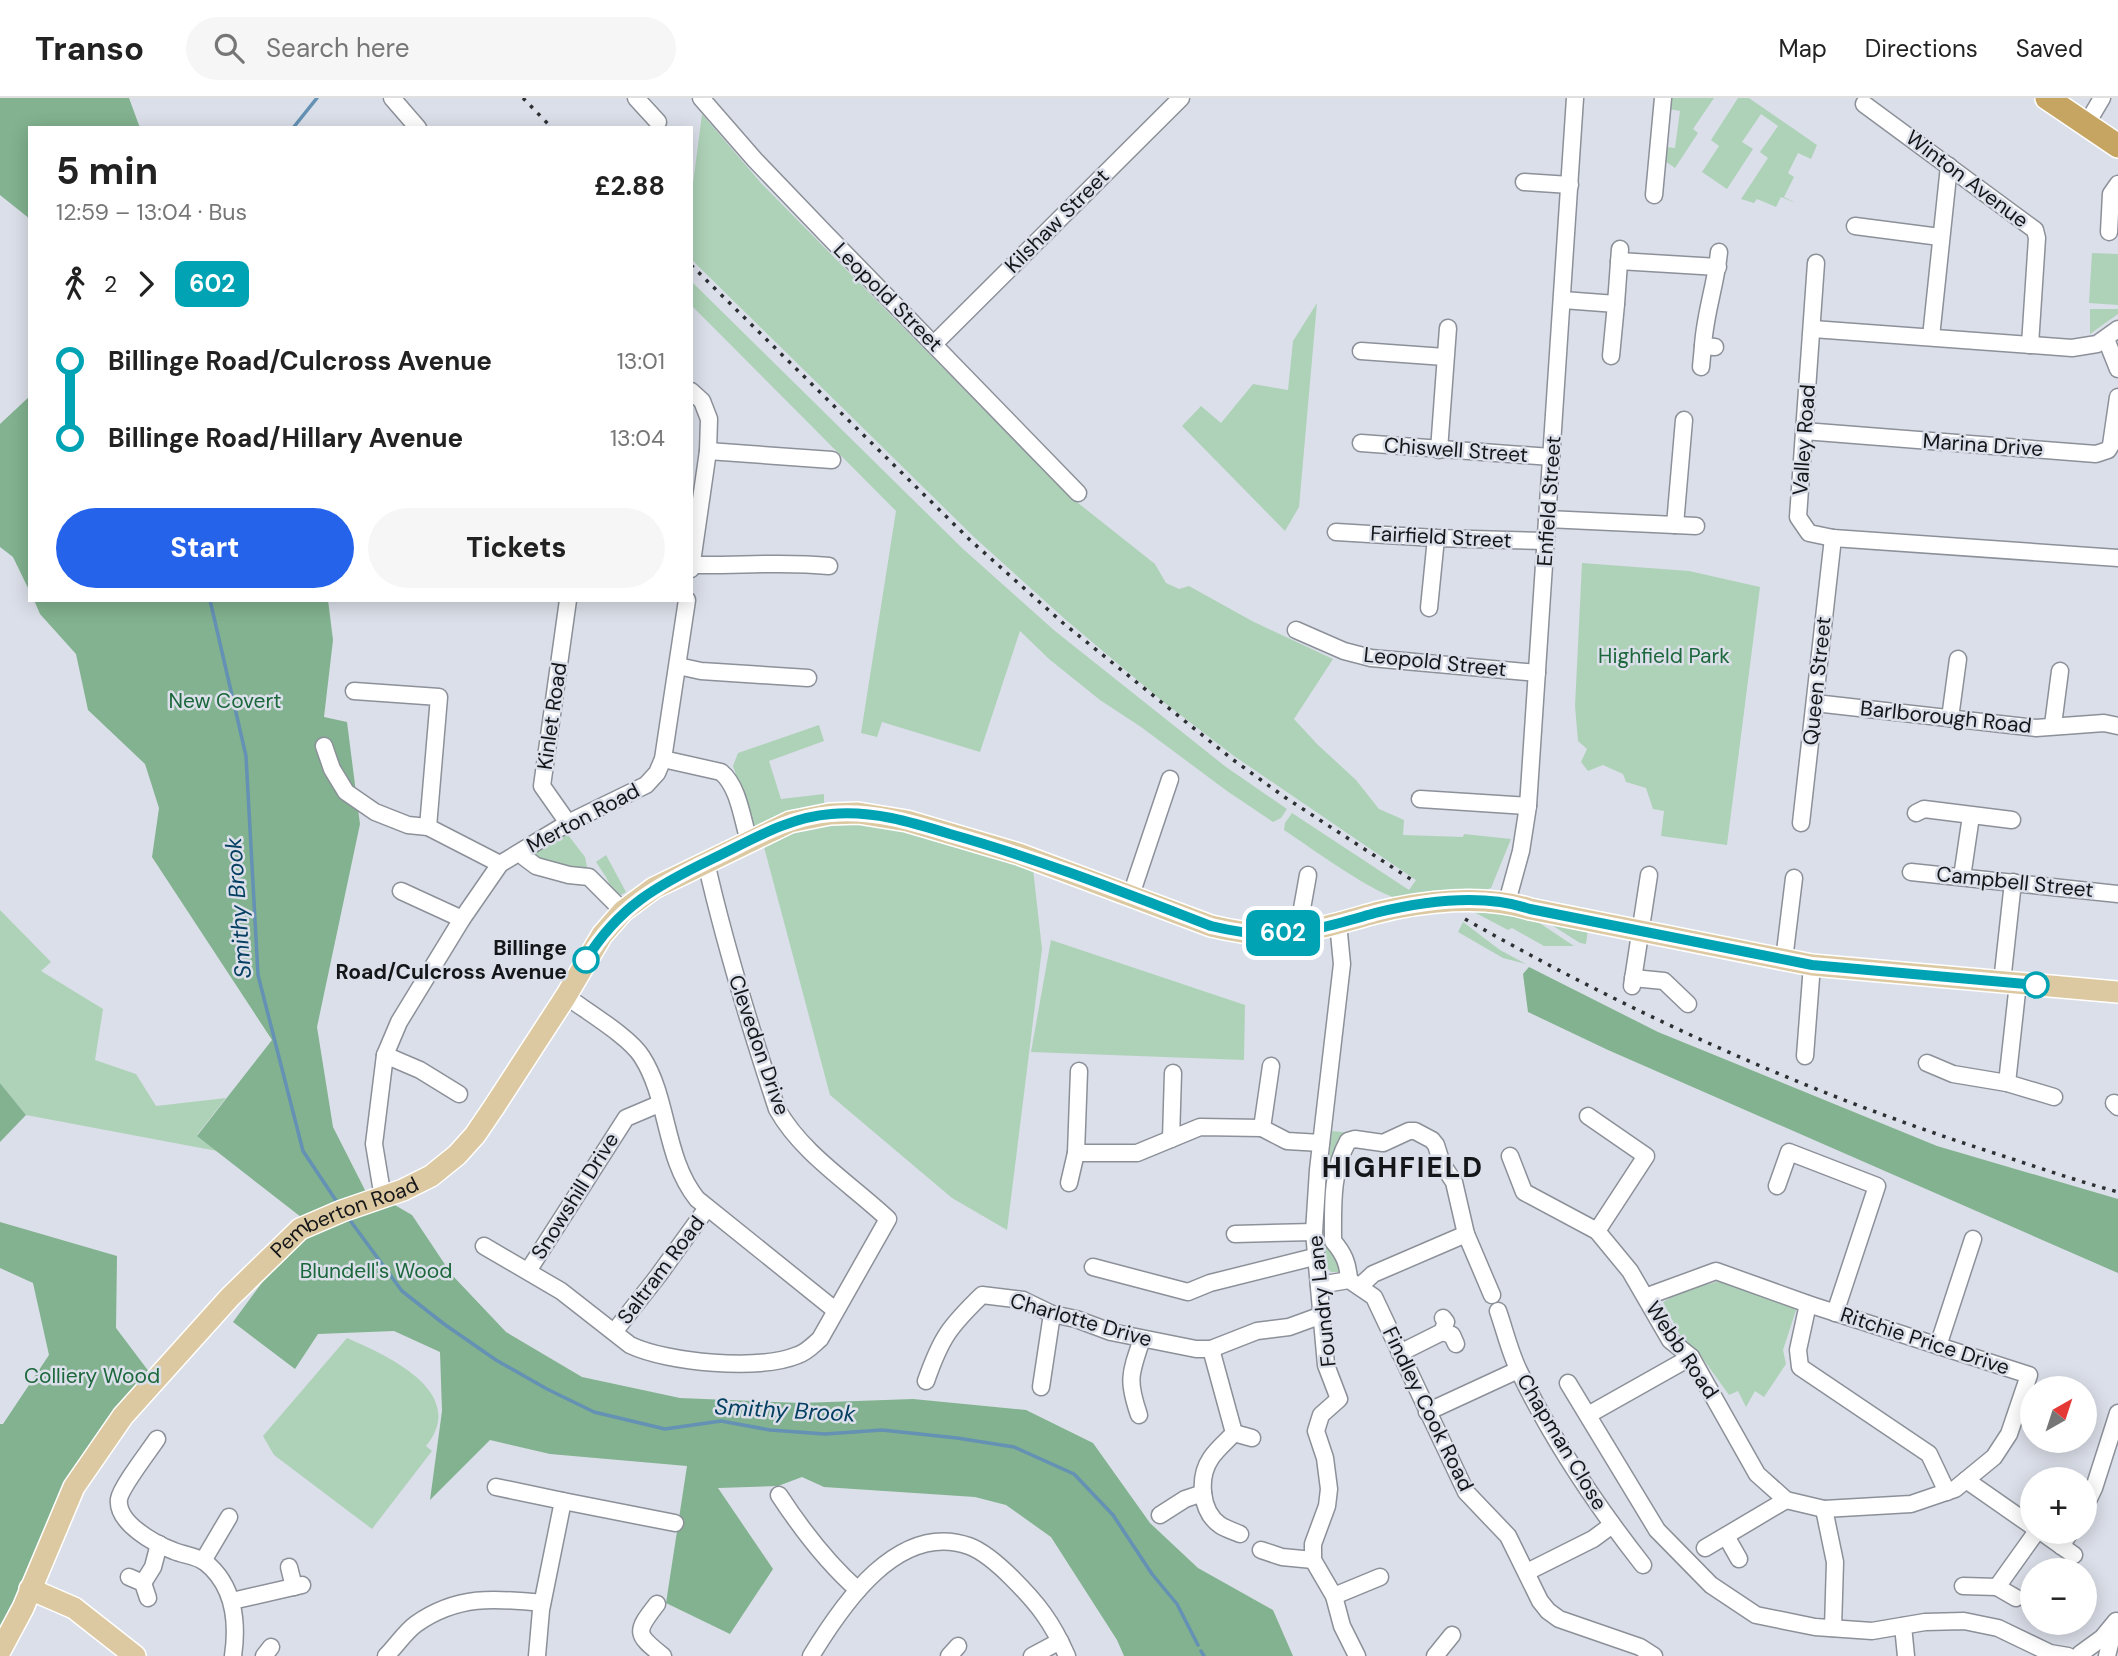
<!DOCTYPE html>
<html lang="en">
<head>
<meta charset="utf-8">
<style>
	body { margin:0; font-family:"DM Sans",sans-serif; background:#f6f6f6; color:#222; height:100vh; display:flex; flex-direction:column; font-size:26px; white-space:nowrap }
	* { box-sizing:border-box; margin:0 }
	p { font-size:23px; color:#767676 }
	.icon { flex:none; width:38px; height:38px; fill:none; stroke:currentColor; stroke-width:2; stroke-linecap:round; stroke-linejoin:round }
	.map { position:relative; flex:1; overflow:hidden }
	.panel { position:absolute; left:28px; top:28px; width:665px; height:476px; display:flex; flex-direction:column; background:#fff; border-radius:0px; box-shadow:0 4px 18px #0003 }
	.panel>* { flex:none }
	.badge { padding:0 14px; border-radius:10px; font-size:24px; line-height:46px }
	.needle { width:46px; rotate:39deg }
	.buttons { position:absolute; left:2020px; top:1278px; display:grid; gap:14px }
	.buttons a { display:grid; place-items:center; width:77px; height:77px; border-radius:50%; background:#fff; box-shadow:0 4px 18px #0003; font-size:35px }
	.map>.badge { position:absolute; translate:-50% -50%; box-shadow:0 0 0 4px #fff }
	.legs { display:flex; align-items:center; gap:10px; height:77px; padding:0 28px; font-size:23px }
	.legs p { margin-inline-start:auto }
	.head { display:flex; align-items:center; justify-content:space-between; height:119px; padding:0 28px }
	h1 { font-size:38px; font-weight:700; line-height:52px }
	.action { display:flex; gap:14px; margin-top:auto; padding:14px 28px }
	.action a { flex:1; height:80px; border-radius:42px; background:#2563eb; color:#fff; font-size:28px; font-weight:700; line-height:80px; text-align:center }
	.action a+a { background:#f6f6f6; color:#222 }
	ul { padding:0 28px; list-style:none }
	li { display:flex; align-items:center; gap:24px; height:77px; font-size:26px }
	li i { display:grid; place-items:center; width:10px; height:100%; margin:0 9px; background:currentColor }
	li i::after { content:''; width:18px; height:18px; margin:-9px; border:5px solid; border-radius:50%; background:#fff }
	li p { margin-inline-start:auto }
	li:first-child i { background:linear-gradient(#0000 50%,currentColor 0) }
	li:last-child i { background:linear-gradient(currentColor 50%,#0000 0) }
	header { display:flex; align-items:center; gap:42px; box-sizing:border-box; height:98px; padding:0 35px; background:#fff; border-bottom:2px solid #e0e0e0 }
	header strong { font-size:33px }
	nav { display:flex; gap:38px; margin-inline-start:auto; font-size:24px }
	.search { width:490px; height:63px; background:#f6f6f6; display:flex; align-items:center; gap:18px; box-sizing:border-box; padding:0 24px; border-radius:38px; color:#767676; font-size:26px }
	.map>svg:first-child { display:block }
	.green { fill:#aed2b8 }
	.forest { fill:#82b28f }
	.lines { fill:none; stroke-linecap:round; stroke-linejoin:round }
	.stream { stroke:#6491b4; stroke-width:3.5 }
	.minor-casing { stroke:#8c9099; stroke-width:19 }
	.major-casing { stroke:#fff; stroke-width:24 }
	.highway-casing { stroke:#fff; stroke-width:26 }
	.minor { stroke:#fff; stroke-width:16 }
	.major { stroke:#ddc9a1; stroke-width:21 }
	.highway { stroke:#c6a562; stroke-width:23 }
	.rail { stroke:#2d3033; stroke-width:3.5; stroke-dasharray:3.5 7; stroke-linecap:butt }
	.line-1-casing { stroke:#fff; stroke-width:16 }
	.line-1 { stroke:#00a3b4; stroke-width:10 }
	.stop-1-dot { fill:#fff; stroke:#00a3b4; stroke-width:3.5 }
	.labels { text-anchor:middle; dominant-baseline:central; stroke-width:5; stroke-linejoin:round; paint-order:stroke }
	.street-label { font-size:21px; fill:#141619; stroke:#dbdfe9 }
	.park-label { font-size:21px; fill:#1c673b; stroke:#dbdfe9 }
	.stop-label { font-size:21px; font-weight:bold; fill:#141619; stroke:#dbdfe9; text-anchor:end }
	.water-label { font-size:23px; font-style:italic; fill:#053f62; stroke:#dbdfe9 }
	.district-label { font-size:28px; font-weight:bold; letter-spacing:2px; fill:#141619; stroke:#dbdfe9 }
</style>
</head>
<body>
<header>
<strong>Transo</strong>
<div class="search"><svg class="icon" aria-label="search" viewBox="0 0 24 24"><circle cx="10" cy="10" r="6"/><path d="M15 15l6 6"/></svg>Search here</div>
<nav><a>Map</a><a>Directions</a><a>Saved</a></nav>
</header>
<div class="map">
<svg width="2118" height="1558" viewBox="0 0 2118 1558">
	<rect width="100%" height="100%" fill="#dbdfe9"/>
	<g class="green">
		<path d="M1672,0H1714L1693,31L1698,35L1675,70L1665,63L1666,49L1675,50L1680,13L1670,11Z"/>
		<path d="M1738,0H1749L1817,47L1811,61L1798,55L1788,75L1794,79L1784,99L1796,105L1781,99L1776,109L1757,101L1754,105L1741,101L1768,60L1760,54L1778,28L1761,16L1742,44L1753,51L1727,91L1702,74L1719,48L1711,42Z"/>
		<path d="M702,16L761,85L1068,397L1155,466L1166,485L1179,491L1189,488L1252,523L1333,561L1294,621L1317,646L1356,682L1379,711L1404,722L1403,737L1463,739L1464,736L1511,741L1491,790L1479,794C1454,796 1427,801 1402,801C1379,800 1307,747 1284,732L1285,725L1292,715L1409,792L1416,782L1234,658L1161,602L1066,522L974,439L691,161V101Z"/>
		<path d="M2092,155L2118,156V207L2089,205Z"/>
		<path d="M691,183L962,450L1055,533L1226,669L1287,711L1281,720L1273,724L1227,693L1141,629L1100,602L1049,561L1020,533L980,654L882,624L877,639L861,635L896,413L691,207Z"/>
		<path d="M1317,205L1299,409L1285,433L1182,328L1201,308L1221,325L1253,286L1288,292L1293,243Z"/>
		<path d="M2090,211H2118V216L2090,236Z"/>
		<path d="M1582,465L1689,473L1760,489L1727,747L1661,738L1664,713L1653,711L1646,690L1626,684L1623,676L1603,667L1588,673L1581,664L1587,651L1578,643L1575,608Z"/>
		<path d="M819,627L824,643L769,663L781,701L824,696V706L755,731L733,668L738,655Z"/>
		<path d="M874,724L1033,771L1042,851L1007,1132L952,1100L830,997L764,749L807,728Z"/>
		<path d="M565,733L585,759L589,779L538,766L525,751Z"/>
		<path d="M606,757L626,794L621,797L613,793L606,779L596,764Z"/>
		<path d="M1473,811L1535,822L1574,848H1544L1512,830L1508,832L1472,813Z"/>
		<path d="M0,812L51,864L41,873L103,911L95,962L136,976L156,1008L226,1000L197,1037L217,1053L26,1017L0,985Z"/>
		<path d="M1463,824L1500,852L1526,866L1503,860L1458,834Z"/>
		<path d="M1547,824L1588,831L1586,846L1580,845Z"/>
		<path d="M1051,842L1245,907L1244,962L1031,954Z"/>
		<path d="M1332,1033L1351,1035L1328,1109L1343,1163L1341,1174H1331L1326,1169C1322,1123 1327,1079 1332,1033Z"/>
		<path d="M1723,1182L1797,1209L1783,1252L1786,1266L1764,1299L1755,1293L1746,1309L1738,1293L1729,1297L1701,1258L1688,1252L1663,1204L1681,1194Z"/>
		<path d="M347,1240C386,1257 470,1294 426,1348L432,1353L372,1431L274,1357L263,1338Z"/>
	</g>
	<g class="forest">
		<path d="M0,0H129L140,30H30V121L0,97Z"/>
		<path d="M30,298V494L13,459L0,449V326Z"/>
		<path d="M34,502H328L333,542L324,619L347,624L360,726L317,929L333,1029L370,1102L310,1126L197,1038L272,942L152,759L159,710L145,666L88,612L76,556L40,516Z"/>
		<path d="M1529,869L1658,934L1937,1048L2118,1101V1175L1608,952L1528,914L1523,876Z"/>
		<path d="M0,985L26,1017L0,1044Z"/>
		<path d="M393,1106L412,1117L452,1177L506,1234L582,1279L680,1300L801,1305L913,1301L1026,1312L1093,1345L1150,1425L1198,1470L1273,1512L1293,1558H1124L1117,1542L1051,1439L1006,1407L975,1399L824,1389L802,1379L778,1388L718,1390L773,1471L730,1536L666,1505L687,1368L550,1356L490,1342L430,1402L442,1313L440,1254L394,1233L318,1236L295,1271L233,1224L300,1133Z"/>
		<path d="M0,1124L117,1158L116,1230L153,1279L19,1495L0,1532V1326H3L49,1257L33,1185L0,1170Z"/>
	</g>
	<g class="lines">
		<g class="stream">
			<path d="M293,30L317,0"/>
			<path d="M210,502L246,658L258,877L303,1053L337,1104"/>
			<path d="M349,1121L402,1193L444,1226L496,1262L547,1291L594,1314L665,1331L721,1323L770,1332L825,1336L882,1332L957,1340L1014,1349L1074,1376L1113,1417L1152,1476L1177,1506L1198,1547"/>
			<path d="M1201,1553L1204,1558"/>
		</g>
		<g class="minor-casing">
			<g id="minor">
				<path d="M392,0L418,30"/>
				<path d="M636,0L658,24"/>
				<path d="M701,0L755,62L827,137L1078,395"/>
				<path d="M1864,6L2035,132L2037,140L2030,247"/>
				<path d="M2086,27L2102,0"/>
				<path d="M1524,84L1570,87"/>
				<path d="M1654,97L1663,0"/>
				<path d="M1855,128L1940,139"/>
				<path d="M2109,134L2111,96L2118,86"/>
				<path d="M1619,163L1718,169"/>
				<path d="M1816,165L1798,419L1809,435L1833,440L2118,460"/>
				<path d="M1563,202L1616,206L1620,151"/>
				<path d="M1813,231L2072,250L2097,246L2118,231"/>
				<path d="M1931,239L1949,68"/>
				<path d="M2106,241L2118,271"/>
				<path d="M934,246L1181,0"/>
				<path d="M1703,248C1705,215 1716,186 1719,154"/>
				<path d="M1361,253L1445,259"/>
				<path d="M1611,258L1616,206"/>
				<path d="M1701,269L1703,248L1715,249"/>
				<path d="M691,293L702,303L709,321L708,353L691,471"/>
				<path d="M1804,333L2096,356L2108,352L2111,347L2118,299"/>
				<path d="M1361,345L1551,359"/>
				<path d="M1439,352L1448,230"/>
				<path d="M708,353L832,362"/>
				<path d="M1547,421L1675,427L1684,322"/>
				<path d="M1675,427L1696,428"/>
				<path d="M1336,434L1436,440L1546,443"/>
				<path d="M692,467C738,468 783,463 829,468"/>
				<path d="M568,502L542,688L568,725"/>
				<path d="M1429,510L1436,440"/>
				<path d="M1296,532L1344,553L1371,560L1537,575"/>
				<path d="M678,568L701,573L808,580"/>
				<path d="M354,593L439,599L428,729"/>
				<path d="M1815,605L2036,630L2104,625L2118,628"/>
				<path d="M1950,620L1958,561"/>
				<path d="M2053,627L2060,573"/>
				<path d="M324,648L332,671L346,694L375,714L408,727L428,729L500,766"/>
				<path d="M663,661L721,674C739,689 742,721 749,743"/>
				<path d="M1420,701L1528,708"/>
				<path d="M1916,715L1924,711L2012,722"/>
				<path d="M1801,725L1833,440"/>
				<path d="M524,759L536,768L569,777L589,779L623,813"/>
				<path d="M1911,774L2118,796"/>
				<path d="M1962,779L1971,718"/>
				<path d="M401,793L462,821"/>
				<path d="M1131,797L1170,681"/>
				<path d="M1507,804L1521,753L1528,708L1575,0"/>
				<path d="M1338,825L1342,866L1318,1072L1314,1134L1326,1267L1339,1301L1321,1317L1316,1333L1325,1360L1329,1391L1327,1408L1313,1446V1462L1334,1498L1342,1528L1357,1558"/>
				<path d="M1298,833L1308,777"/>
				<path d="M1784,862L1794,780"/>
				<path d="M1633,880L1664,883L1688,906"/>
				<path d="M2002,884L2013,784"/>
				<path d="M2018,885L2007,985L2054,999"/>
				<path d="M1632,888L1649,777"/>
				<path d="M566,898C586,913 630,939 642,959C669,1001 664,1060 697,1101L835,1212"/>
				<path d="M385,957L420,972L459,996"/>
				<path d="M1805,958L1812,867"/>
				<path d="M1927,965L1953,976L2007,985"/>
				<path d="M1271,968L1262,1030L1287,1043L1321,1045"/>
				<path d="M1079,973L1076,1055H1137L1171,1041"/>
				<path d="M1173,975L1171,1041L1200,1029L1262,1030"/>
				<path d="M2114,1005L2118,1009"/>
				<path d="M1588,1018L1646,1058L1597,1133"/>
				<path d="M1510,1058L1524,1094L1597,1133L1630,1173L1670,1242L1691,1259L1757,1376L1786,1402L1824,1411L1911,1406L1955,1391L1994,1359L2009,1336L2029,1277L1808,1206L1716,1173L1645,1199"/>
				<path d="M1069,1085L1076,1055"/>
				<path d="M1777,1088L1789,1054L1877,1088L1835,1215"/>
				<path d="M383,1100L374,1046L385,957L399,924L462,821L500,766L568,725L646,687L657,675L663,661L687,502"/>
				<path d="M1235,1136L1314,1134"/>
				<path d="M484,1148L561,1193L630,1247C668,1265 759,1273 798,1257C807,1254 813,1247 820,1241L888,1121C851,1086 802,1056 777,1011C750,929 725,848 706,764"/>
				<path d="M1093,1169L1188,1194L1210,1185L1314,1159"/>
				<path d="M528,1173L626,1020L659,1006"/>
				<path d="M1349,1182C1348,1165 1344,1156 1333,1143C1333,1110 1331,1073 1348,1043L1355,1041L1383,1045L1409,1033H1415L1432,1042L1436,1047L1442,1066L1454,1084L1466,1136L1492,1197"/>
				<path d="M1319,1187L1349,1182L1374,1199L1466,1394L1508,1438L1540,1503L1548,1513L1559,1521L1640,1549L1654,1558"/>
				<path d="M1360,1188L1373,1176L1466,1136"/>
				<path d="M1808,1206L1798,1252L1800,1269L1929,1356L1947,1394"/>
				<path d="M1498,1213C1505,1233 1510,1255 1519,1273C1552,1342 1596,1407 1643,1467"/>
				<path d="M614,1234L658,1178L707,1110"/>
				<path d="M1442,1234L1452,1237L1456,1246"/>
				<path d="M1938,1248L1973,1141"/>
				<path d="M1211,1251L1234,1335C1227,1343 1217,1351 1211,1360C1198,1379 1200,1413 1220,1427C1226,1431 1233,1433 1240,1436"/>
				<path d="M1400,1255L1442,1234L1446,1224L1443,1220"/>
				<path d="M926,1283C941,1240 949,1229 982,1197L1023,1202L1052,1216L1076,1221L1111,1234L1196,1251H1211L1257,1233L1289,1229L1322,1217"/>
				<path d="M1568,1285L1657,1432L1711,1487L1756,1517L1815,1529L1872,1533L1925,1524L1964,1523L1998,1530L2050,1555L2068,1558"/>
				<path d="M1041,1289L1052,1216"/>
				<path d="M1427,1314L1518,1272"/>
				<path d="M1139,1317C1127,1282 1130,1276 1142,1241"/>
				<path d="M1588,1317L1691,1259"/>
				<path d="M1234,1335L1252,1340"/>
				<path d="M157,1341C149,1353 121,1389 119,1401C116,1425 155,1446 174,1453C184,1457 196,1458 205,1464C234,1487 238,1524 233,1558"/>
				<path d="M1966,1382L2032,1428"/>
				<path d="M496,1389L563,1403L541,1512L537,1558"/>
				<path d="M779,1397C802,1432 826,1464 858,1492"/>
				<path d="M563,1403L675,1425"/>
				<path d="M1824,1411L1835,1464L1833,1530"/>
				<path d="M2084,1411L2094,1390L2118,1315"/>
				<path d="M1160,1417L1185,1401L1203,1395"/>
				<path d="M2040,1433L2074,1457"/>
				<path d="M1726,1438L1739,1461"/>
				<path d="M2061,1448L2071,1433"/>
				<path d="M1705,1450L1786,1402"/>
				<path d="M1261,1452L1282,1459L1313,1462"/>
				<path d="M203,1463L229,1419"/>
				<path d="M289,1469L294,1489"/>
				<path d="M1527,1474L1593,1441L1612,1427"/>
				<path d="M129,1479L143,1485L148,1500"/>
				<path d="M143,1485L153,1469L159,1446"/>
				<path d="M1963,1488L1997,1489L2037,1433"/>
				<path d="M1997,1489L2016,1500"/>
				<path d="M1334,1498L1380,1479"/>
				<path d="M232,1503L302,1487"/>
				<path d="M657,1506C635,1534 635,1536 663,1558"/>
				<path d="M1903,1528L1906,1558"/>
				<path d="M2080,1556L2102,1540L2116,1523"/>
				<path d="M264,1558L271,1549"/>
				<path d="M386,1558C396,1548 405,1534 416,1526C457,1497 495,1500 542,1505"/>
				<path d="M811,1558C842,1507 898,1423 969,1448C985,1454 1000,1468 1012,1480C1038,1506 1052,1524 1067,1558"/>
				<path d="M949,1558L958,1548"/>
				<path d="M1032,1558L1060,1543"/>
				<path d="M1435,1558L1452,1537"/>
				<path d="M2107,1558L2114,1530"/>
			</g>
		</g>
		<g class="major-casing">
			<g id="major">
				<path d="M30,1491L74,1510L135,1558"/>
				<path id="s1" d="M0,1553L23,1510L74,1389L123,1318L230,1199L300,1131L342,1113L403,1092L431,1078L457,1057L475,1037L494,1009L566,898L602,837L623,813L654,790L790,724L830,716L858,715L907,723L1019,756L1211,828C1232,833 1253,837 1275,836C1309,835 1343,824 1375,815C1423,803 1483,796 1530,811L1812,867L2118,894"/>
			</g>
		</g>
		<g class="highway-casing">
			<path id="highway" d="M2047,0L2118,48"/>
		</g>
		<use href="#minor" class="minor"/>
		<use href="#major" class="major"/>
		<use href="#highway" class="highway"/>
		<g class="rail">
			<path d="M523,0L552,30"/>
			<path d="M691,167L970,442L1063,525L1232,661L1286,700L1415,784"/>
			<path d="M1465,821C1638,919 1807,995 1997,1056C2037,1069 2077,1083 2118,1094"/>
		</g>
	</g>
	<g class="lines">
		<g class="line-1-casing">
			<path id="line-1" d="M586,862C618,809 658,787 712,761C750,743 788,719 831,716C872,712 911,724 950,736C1039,761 1125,795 1211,828C1232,833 1253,837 1275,836C1309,835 1343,824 1375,815C1424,803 1483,795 1530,811L1812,867L2036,887"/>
		</g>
		<use href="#line-1" class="line-1"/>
	</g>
	<g class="stop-1-dot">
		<circle cx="586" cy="862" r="12"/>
		<circle cx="2036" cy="887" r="12"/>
	</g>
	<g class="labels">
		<g class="street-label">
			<text transform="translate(1967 81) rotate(37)">Winton Avenue</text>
			<text transform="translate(1057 123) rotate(-45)">Kilshaw Street</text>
			<text transform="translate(888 199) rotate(45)">Leopold Street</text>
			<text transform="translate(1804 342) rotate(-86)">Valley Road</text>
			<text transform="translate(1983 347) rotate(4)">Marina Drive</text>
			<text transform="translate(1456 352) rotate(4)">Chiswell Street</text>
			<text transform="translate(1549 403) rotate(-86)">Enfield Street</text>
			<text transform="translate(1441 439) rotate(3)">Fairfield Street</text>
			<text transform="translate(1435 564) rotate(6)">Leopold Street</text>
			<text transform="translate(1817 583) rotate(-84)">Queen Street</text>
			<text transform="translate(552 618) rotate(-82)">Kinlet Road</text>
			<text transform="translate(1946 619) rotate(6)">Barlborough Road</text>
			<text transform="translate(583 720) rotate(-28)">Merton Road</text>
			<text transform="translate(2015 784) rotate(6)">Campbell Street</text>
			<text transform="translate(759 947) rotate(71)">Clevedon Drive</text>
			<text transform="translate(575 1098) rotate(-58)">Snowshill Drive</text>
			<text stroke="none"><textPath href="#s1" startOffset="569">Pemberton Road</textPath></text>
			<text transform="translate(661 1172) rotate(-53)">Saltram Road</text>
			<text transform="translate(1322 1203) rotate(-96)">Foundry Lane</text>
			<text transform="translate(1081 1222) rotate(16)">Charlotte Drive</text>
			<text transform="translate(1925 1243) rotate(18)">Ritchie Price Drive</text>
			<text transform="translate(1682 1252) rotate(56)">Webb Road</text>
			<text transform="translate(1428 1311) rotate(64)">Findley Cook Road</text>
			<text transform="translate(1562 1344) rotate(59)">Chapman Close</text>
		</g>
		<g class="park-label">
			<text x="1664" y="558">Highfield Park</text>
			<text x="225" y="603">New Covert</text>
			<text x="376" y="1173">Blundell's Wood</text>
			<text x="92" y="1278">Colliery Wood</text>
		</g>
		<g class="stop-label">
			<text x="567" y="850">Billinge<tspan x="567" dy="24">Road/Culcross Avenue</tspan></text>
		</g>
		<g class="water-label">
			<text transform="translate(238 810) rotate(-94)">Smithy Brook</text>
			<text transform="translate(785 1312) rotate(3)">Smithy Brook</text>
		</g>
		<g class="district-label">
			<text x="1403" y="1069">HIGHFIELD</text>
		</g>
	</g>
</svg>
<div class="buttons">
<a><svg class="needle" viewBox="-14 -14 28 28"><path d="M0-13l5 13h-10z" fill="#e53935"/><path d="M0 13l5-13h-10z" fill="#767676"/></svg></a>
<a>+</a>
<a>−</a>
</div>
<b class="badge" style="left:1283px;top:835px;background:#00a3b4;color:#fff">602</b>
<section class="panel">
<div class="head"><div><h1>5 min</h1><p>12:59 – 13:04 · Bus</p></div><b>£2.88</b></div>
<div class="legs"><svg class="icon" aria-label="walk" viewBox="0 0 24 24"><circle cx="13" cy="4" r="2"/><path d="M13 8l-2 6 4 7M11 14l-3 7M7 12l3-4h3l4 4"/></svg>2<svg class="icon" aria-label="forward" viewBox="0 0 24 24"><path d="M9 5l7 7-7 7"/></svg><b class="badge" style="background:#00a3b4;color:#fff">602</b></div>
<ul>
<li><i style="color:#00a3b4"></i><b>Billinge Road/Culcross Avenue</b><p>13:01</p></li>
<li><i style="color:#00a3b4"></i><b>Billinge Road/Hillary Avenue</b><p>13:04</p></li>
</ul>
<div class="action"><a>Start</a><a>Tickets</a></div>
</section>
</div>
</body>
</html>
